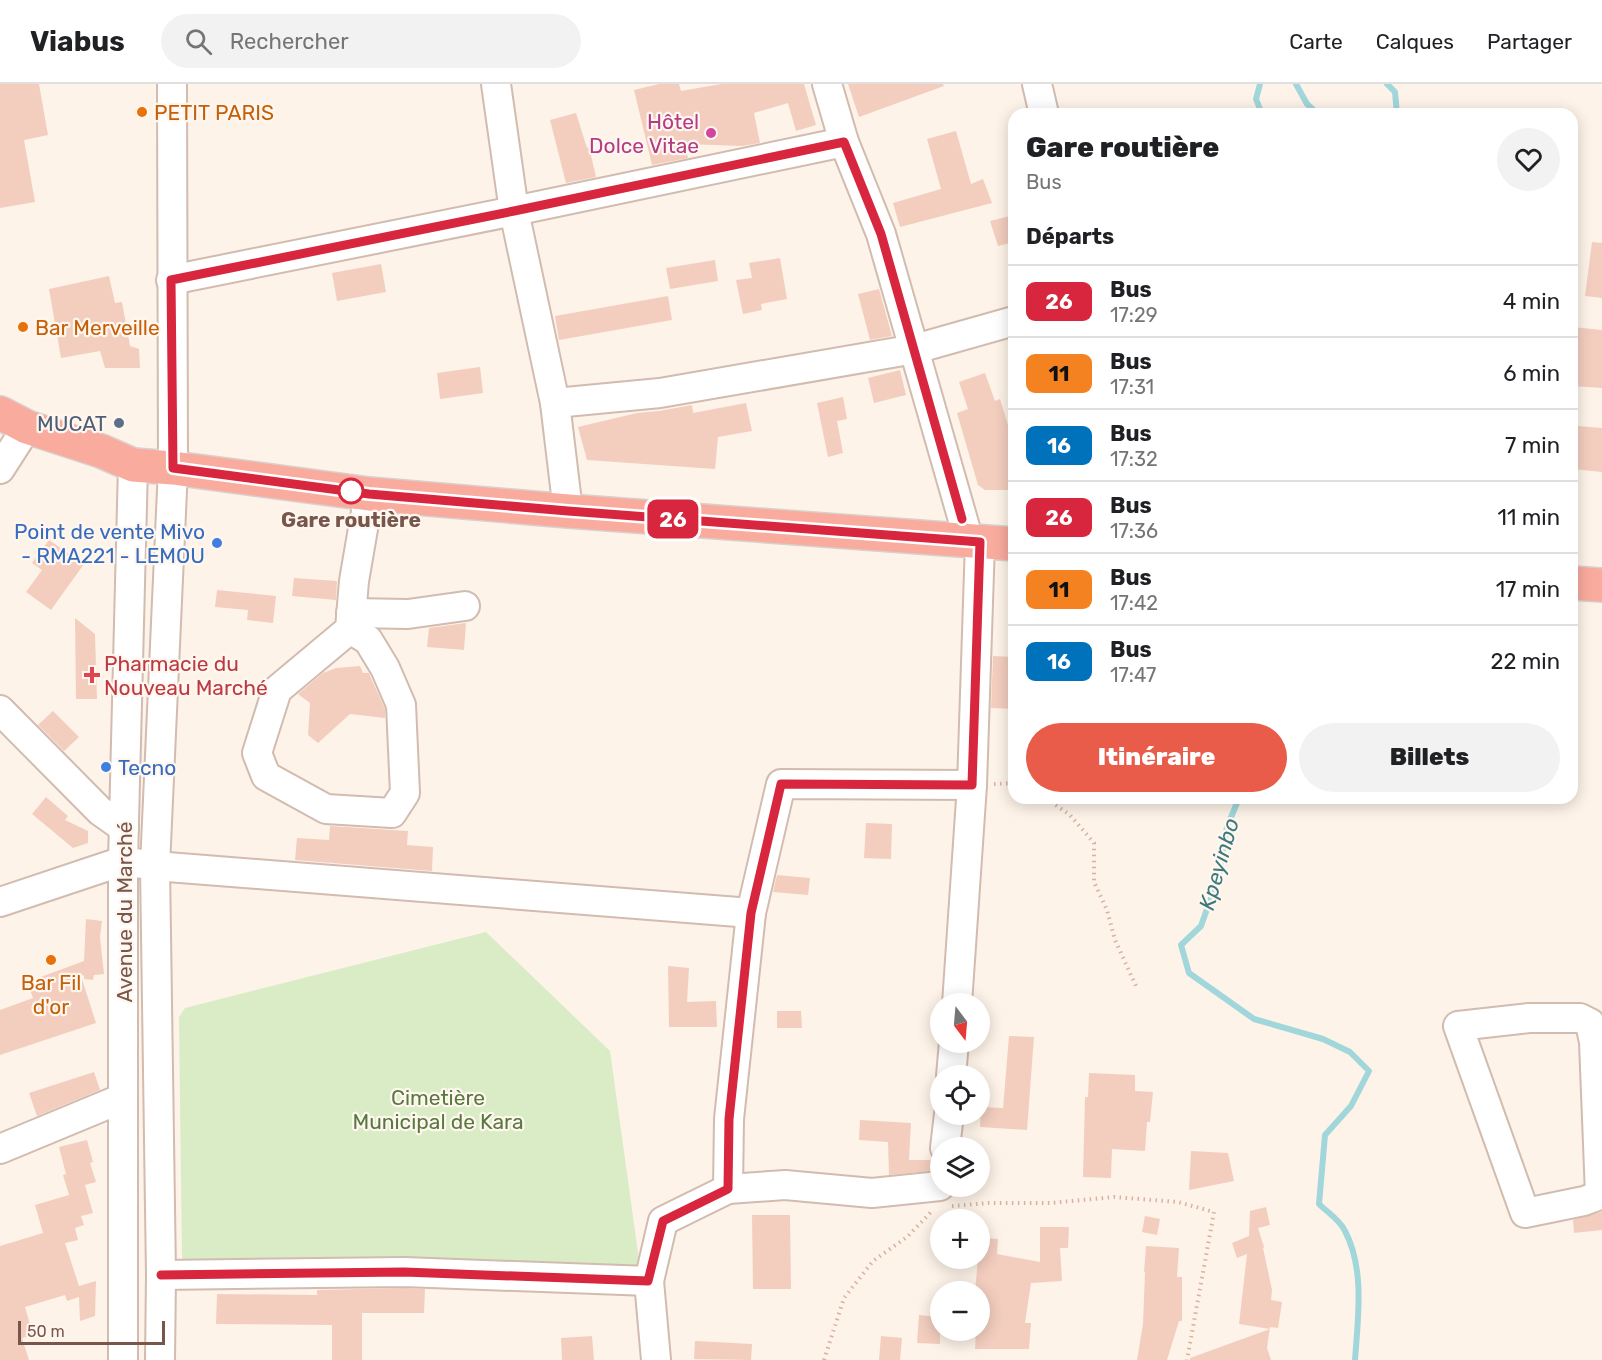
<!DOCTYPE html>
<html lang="fr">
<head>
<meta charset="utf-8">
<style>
	body { margin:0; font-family:Rubik,sans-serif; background:#f2f2f2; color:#202124; height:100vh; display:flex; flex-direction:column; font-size:22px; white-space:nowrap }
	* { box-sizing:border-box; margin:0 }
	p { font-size:20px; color:#757577 }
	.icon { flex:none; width:33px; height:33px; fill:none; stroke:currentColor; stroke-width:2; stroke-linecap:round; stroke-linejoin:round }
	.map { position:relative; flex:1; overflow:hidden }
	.sheet { position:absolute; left:1008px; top:24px; width:570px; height:696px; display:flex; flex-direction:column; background:#fff; border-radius:18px; box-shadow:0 3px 15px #0003 }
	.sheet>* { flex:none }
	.badge { padding:0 12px; border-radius:9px; font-size:21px; line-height:39px }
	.needle { width:39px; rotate:164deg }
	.controls { position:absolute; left:930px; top:909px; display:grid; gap:12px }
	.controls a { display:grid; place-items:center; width:60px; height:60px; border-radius:50%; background:#fff; box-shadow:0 3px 15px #0003; font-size:30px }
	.scale { position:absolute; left:18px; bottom:15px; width:147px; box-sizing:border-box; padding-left:6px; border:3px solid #78564b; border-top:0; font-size:16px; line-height:21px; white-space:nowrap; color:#78564b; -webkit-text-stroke:4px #fff7ef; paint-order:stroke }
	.map>.badge { position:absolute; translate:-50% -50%; box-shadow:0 0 0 3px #fff }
	h2 { padding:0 18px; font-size:22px; line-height:54px }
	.round { display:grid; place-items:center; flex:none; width:63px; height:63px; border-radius:32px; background:#f2f2f2 }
	.summary { display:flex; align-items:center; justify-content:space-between; height:102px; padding:0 18px }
	h1 { font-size:28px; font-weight:800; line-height:45px }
	.button { display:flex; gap:12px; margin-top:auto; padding:12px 18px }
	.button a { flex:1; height:69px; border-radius:36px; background:#ea5c4a; color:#fff; font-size:24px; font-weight:800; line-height:69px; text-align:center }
	.button a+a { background:#f2f2f2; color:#202124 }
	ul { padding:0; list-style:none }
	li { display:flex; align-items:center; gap:18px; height:72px; padding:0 18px; border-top:2px solid #e0e0e0 }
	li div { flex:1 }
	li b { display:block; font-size:22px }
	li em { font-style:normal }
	li .badge { min-width:66px; font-weight:700; text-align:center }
	header { display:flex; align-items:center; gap:36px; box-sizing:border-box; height:84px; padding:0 30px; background:#fff; border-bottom:2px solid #e0e0e0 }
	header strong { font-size:28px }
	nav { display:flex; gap:33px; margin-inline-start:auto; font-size:21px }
	.search { width:420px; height:54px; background:#f2f2f2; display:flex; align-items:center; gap:15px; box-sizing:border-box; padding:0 21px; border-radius:33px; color:#757577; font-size:22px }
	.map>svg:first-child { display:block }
	.green { fill:#d9ecc5 }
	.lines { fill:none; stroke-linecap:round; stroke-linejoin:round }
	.stream { stroke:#a1d7da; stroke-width:6 }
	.building { fill:#f3cebf }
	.minor-casing { stroke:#d2bbaf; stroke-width:32 }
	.highway-casing { stroke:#d9d0cd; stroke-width:36 }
	.path { stroke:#d9b1a1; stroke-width:4; stroke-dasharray:1.5 4.5; stroke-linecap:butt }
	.minor { stroke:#fff; stroke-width:28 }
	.highway { stroke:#f9ab9e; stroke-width:33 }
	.line-casing { stroke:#fff; stroke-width:14 }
	.line { stroke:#d7263d; stroke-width:9 }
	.food-dot { fill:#e8710a; stroke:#fff7ef; stroke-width:2 }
	.hotel-dot { fill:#d1479c; stroke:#fff7ef; stroke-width:2 }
	.service-dot { fill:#5c6f8a; stroke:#fff7ef; stroke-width:2 }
	.stop-dot { fill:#fff; stroke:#d7263d; stroke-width:3 }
	.shop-dot { fill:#3f7fe0; stroke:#fff7ef; stroke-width:2 }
	.health-dot { fill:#e0444e; stroke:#fff7ef; stroke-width:2 }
	.labels { text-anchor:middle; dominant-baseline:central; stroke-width:4.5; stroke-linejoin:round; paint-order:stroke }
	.food-label { font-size:21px; fill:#c56008; stroke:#fff7ef; text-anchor:start }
	.hotel-label { font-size:21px; fill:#b23c85; stroke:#fff7ef; text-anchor:end }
	.service-label { font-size:21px; fill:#4e5e75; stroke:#fff7ef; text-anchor:end }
	.stop-label { font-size:21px; font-weight:bold; fill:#78564b; stroke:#fff7ef }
	.shop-label { font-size:21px; fill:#366cbe; stroke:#fff7ef; text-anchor:end }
	.health-label { font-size:21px; fill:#be3a42; stroke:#fff7ef; text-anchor:start }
	.street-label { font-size:21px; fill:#78564b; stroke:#fff7ef }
	.park-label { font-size:21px; fill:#57793f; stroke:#fff7ef }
	.water-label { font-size:22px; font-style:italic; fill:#3d7a7e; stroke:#fff7ef }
</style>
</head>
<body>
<header>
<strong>Viabus</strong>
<div class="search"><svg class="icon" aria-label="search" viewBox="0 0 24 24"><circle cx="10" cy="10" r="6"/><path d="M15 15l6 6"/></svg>Rechercher</div>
<nav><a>Carte</a><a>Calques</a><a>Partager</a></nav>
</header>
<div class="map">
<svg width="1602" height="1276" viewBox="0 0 1602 1276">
	<rect width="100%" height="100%" fill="#fdf3e8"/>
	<path class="green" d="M486,848L610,967L640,1183L187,1186L182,1173L179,933L185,924Z"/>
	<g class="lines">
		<g class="stream">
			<path d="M1260,0L1256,15L1262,30"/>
			<path d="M1296,0L1307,20L1318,30"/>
			<path d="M1387,0L1395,8L1397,30"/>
			<path d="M1239,714L1227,743L1219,791L1201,842L1181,861L1189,889L1254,935L1323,955L1350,968L1369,987L1351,1022L1325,1051L1319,1120C1327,1128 1340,1136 1345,1147C1365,1185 1358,1234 1355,1276"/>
		</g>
	</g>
	<g class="building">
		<path d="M0,0H39L48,51L24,56L35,118L0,124Z"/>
		<path d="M659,0H679L681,7L721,0H804L816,41L796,47L788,19L754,29L760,59L743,62L685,60L688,74L652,81L634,6Z"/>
		<path d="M848,0H943L944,2L859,33Z"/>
		<path d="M576,29L587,64L589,63L596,93L566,99L550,36Z"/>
		<path d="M956,47L971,100L983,95L992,119L900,143L893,119L941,105L927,55Z"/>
		<path d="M1014,131V158L998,162L990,137Z"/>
		<path d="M1592,158L1602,159V214L1585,212Z"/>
		<path d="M780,174L787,215L761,220L762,226L743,230L736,196L752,194L749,179Z"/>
		<path d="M715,176L718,197L670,205L666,184Z"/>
		<path d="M381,180L386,208L337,217L332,189Z"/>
		<path d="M109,192L115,219L122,218L130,262L139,265L140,284H105L100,267L61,274L49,205Z"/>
		<path d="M879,205L892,252L870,256L858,210Z"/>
		<path d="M668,212L672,236L559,256L555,232Z"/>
		<path d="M1572,243L1602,246V304L1572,302Z"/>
		<path d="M480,283L483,309L440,315L437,289Z"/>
		<path d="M900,286L906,311L874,319L868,294Z"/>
		<path d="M985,289L995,317L1000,315L1008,341L1014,339V406H985L978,401L957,329L968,325L959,298Z"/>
		<path d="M843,313L847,335L837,337L843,369L828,373L817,319Z"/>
		<path d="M746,319L752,347L718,353L715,385L587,376L578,343L637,329L659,327L692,321L693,329Z"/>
		<path d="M1577,342L1602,344V388L1573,385Z"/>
		<path d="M49,456L84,480L51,526L26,508L42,486L32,479Z"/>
		<path d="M294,494L337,497L336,516L292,512Z"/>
		<path d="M217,506L276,512L273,539L247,536L248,526L215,523Z"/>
		<path d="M75,534L95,550L97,615H76Z"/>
		<path d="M466,539L464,566L427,563L429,544Z"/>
		<path d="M993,572L1014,573V625L991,624Z"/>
		<path d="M360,582L363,589H369L370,592L385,625V634L350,630L318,659L308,651L310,619L298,610L323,589L336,584Z"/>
		<path d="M53,627L79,653L64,667L38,641Z"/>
		<path d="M46,713L68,732L65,736L88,747V759L73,764L32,730Z"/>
		<path d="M866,739L892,740L891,775L864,774Z"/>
		<path d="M330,742L408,747L407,761L433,763L432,787L295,776L297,754L329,756Z"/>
		<path d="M777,791L810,794L808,811L773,808Z"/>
		<path d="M86,835L102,837L100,853L104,890L94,891L93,896L84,895V891L81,892L96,939L0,971V926L33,914L27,898L84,877Z"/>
		<path d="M668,882L689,884L687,918L716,917L717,943H669Z"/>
		<path d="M777,927H801L802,944H777Z"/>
		<path d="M1009,952L1034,953L1027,1046L980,1043L981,1023L1003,1024Z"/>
		<path d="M94,988L100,1006L37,1032L29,1009Z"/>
		<path d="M1089,989L1135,991V1007L1153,1008L1150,1038H1147L1145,1067L1112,1065L1111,1094L1083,1093L1085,1013H1088Z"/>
		<path d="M860,1036L911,1039L909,1076H934L940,1079V1086L889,1091L888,1058L859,1056Z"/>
		<path d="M87,1056L93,1078L90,1079L96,1098L85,1101L93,1129L81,1132L84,1141L75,1144L78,1156L65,1159L79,1202L96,1197L95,1232L80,1237L79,1213L67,1217L65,1211L25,1223L33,1251L22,1254L29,1276H0V1162L43,1149L35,1121L69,1111L63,1091L66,1090L59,1063Z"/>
		<path d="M1191,1067L1228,1069L1234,1097L1189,1106Z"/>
		<path d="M1266,1123L1270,1141L1258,1144L1264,1163L1263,1164L1272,1206L1271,1216L1282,1218L1278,1244L1270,1243L1267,1264L1271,1276H1190V1274L1270,1245L1239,1240L1247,1170L1237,1174L1232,1159L1249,1152L1250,1127Z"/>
		<path d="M1602,1128V1146L1574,1149L1573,1136Z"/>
		<path d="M752,1131H790L791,1205H753Z"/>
		<path d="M1145,1132L1160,1135L1157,1151L1142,1148Z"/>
		<path d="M1040,1143H1069L1068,1164H1060L1062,1197L1031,1199L1025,1239H1031L1029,1265H975L976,1246H980V1208H975L978,1174H981L983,1154L998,1155L997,1170L1040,1178Z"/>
		<path d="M1146,1162L1179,1164L1177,1193H1182V1237H1179L1167,1276H1137L1143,1240L1145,1188H1144Z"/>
		<path d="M404,1204L425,1205L424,1229H362V1276H332V1241L216,1240L217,1210L317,1211V1206Z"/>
		<path d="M919,1231L940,1233V1260L917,1259Z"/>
		<path d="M592,1252L594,1276H562L561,1254Z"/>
		<path d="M881,1252L902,1254L900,1276H879Z"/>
		<path d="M695,1257L752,1260L751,1276L694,1275Z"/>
	</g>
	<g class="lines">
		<g class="minor-casing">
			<g id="minor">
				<path d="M496,0L514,127L555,319L568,427"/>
				<path d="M827,0L844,58L881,150L969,457"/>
				<path d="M1037,0L1044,30"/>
				<path d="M171,196L514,127L844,58"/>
				<path d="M555,319L660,309L915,265L1014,237"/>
				<path d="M0,385L27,343"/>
				<path d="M351,529L408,530L465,522"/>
				<path d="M350,545L368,556L385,584L401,621L405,709L392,729L326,725L266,692L257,669L277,606L350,545L354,497L369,410"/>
				<path d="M0,626L100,727L124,744"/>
				<path d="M0,818L123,777L155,782L751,829"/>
				<path d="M957,920L972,701L980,458"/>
				<path d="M1529,934H1580L1590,939L1594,958L1600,1111L1584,1117L1525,1129L1458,942Z"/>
				<path d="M951,992L954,958"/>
				<path d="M945,1064L949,1030"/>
				<path d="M0,1065L123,1014"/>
				<path d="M728,1105L729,1035L751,829L781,700L972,701"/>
				<path d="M161,1191L404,1188L649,1197L663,1137L728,1105L785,1101L872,1109L940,1102"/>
				<path d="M649,1197L656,1276"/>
				<path d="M123,1276V777L133,381"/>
				<path d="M160,1276L161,1191L155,782L173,384L172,0"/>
			</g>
		</g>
		<g class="highway-casing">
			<g id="highway">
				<path d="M0,329L27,343L101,367L133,381L173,384L369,410L568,427L1014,460"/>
				<path d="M1572,499L1602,501"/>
			</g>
		</g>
		<g class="path">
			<path d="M994,700L1014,699"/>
			<path d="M1046,714L1070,731L1094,759V798L1107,826L1115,856L1136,902"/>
			<path d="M952,1122L988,1119H1050L1114,1113L1178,1118L1214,1128L1187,1276"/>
			<path d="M824,1276L844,1214L873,1177L907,1153L933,1126"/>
		</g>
		<use href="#minor" class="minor"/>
		<use href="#highway" class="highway"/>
	</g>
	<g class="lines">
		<g class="line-casing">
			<path id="line" d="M161,1191L404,1188L648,1197L663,1137L728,1105L729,1035L751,829L781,700L972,701L980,458L568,427L369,410L173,384L171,196L514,127L844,58L881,150L962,435"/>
		</g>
		<use href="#line" class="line"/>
	</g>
	<g class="food-dot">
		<circle cx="142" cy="28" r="6"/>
		<circle cx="23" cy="243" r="6"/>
		<circle cx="51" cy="876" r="6"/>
	</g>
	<circle class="hotel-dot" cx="711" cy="49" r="6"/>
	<circle class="service-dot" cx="119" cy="339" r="6"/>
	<circle class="stop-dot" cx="351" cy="407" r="12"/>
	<g class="shop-dot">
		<circle cx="217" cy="459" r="6"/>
		<circle cx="106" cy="683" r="6"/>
	</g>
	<path class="health-dot" d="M89 582h6v6h6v6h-6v6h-6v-6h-6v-6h6z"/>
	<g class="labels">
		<g class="food-label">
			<text x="154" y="28">PETIT PARIS</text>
			<text x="35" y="243">Bar Merveille</text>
			<text x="51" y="898" text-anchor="middle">Bar Fil<tspan x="51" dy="24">d'or</tspan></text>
		</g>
		<g class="hotel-label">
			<text x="699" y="37">Hôtel<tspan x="699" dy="24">Dolce Vitae</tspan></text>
		</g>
		<g class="service-label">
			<text x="107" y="339">MUCAT</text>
		</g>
		<g class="stop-label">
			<text x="351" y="435">Gare routière</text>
		</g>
		<g class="shop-label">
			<text x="205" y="447">Point de vente Mivo<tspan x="205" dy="24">- RMA221 - LEMOU</tspan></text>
			<text x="118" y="683" text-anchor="start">Tecno</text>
		</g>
		<g class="health-label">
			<text x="104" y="579">Pharmacie du<tspan x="104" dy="24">Nouveau Marché</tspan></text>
		</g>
		<g class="street-label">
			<text transform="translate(124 828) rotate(-90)">Avenue du Marché</text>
		</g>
		<g class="park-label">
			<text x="438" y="1013">Cimetière<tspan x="438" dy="24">Municipal de Kara</tspan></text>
		</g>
		<g class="water-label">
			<text transform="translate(1219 780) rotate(-74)">Kpeyinbo</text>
		</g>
	</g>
</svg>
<div class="controls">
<a><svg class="needle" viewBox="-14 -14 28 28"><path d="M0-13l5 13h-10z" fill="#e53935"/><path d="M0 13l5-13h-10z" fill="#757577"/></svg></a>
<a><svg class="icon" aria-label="locate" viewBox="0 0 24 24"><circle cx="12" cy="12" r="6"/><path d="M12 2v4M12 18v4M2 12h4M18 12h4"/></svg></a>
<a><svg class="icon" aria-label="layers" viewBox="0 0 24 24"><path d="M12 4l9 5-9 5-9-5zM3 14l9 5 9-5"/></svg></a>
<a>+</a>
<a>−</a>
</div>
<div class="scale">50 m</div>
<b class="badge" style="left:673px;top:435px;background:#d7263d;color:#fff">26</b>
<section class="sheet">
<div class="summary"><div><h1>Gare routière</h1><p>Bus</p></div><a class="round"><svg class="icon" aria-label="heart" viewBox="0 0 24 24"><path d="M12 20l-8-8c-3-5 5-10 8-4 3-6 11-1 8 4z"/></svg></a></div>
<h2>Départs</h2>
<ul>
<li><span class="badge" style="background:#d7263d;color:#fff">26</span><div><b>Bus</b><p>17:29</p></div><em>4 min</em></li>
<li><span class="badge" style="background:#f58220;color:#111">11</span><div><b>Bus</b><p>17:31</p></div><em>6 min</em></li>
<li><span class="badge" style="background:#0072bc;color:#fff">16</span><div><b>Bus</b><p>17:32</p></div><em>7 min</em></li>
<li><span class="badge" style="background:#d7263d;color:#fff">26</span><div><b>Bus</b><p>17:36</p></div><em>11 min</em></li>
<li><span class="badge" style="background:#f58220;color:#111">11</span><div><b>Bus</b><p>17:42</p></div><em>17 min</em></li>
<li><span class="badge" style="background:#0072bc;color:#fff">16</span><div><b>Bus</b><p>17:47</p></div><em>22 min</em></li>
</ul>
<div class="button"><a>Itinéraire</a><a>Billets</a></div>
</section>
</div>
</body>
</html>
